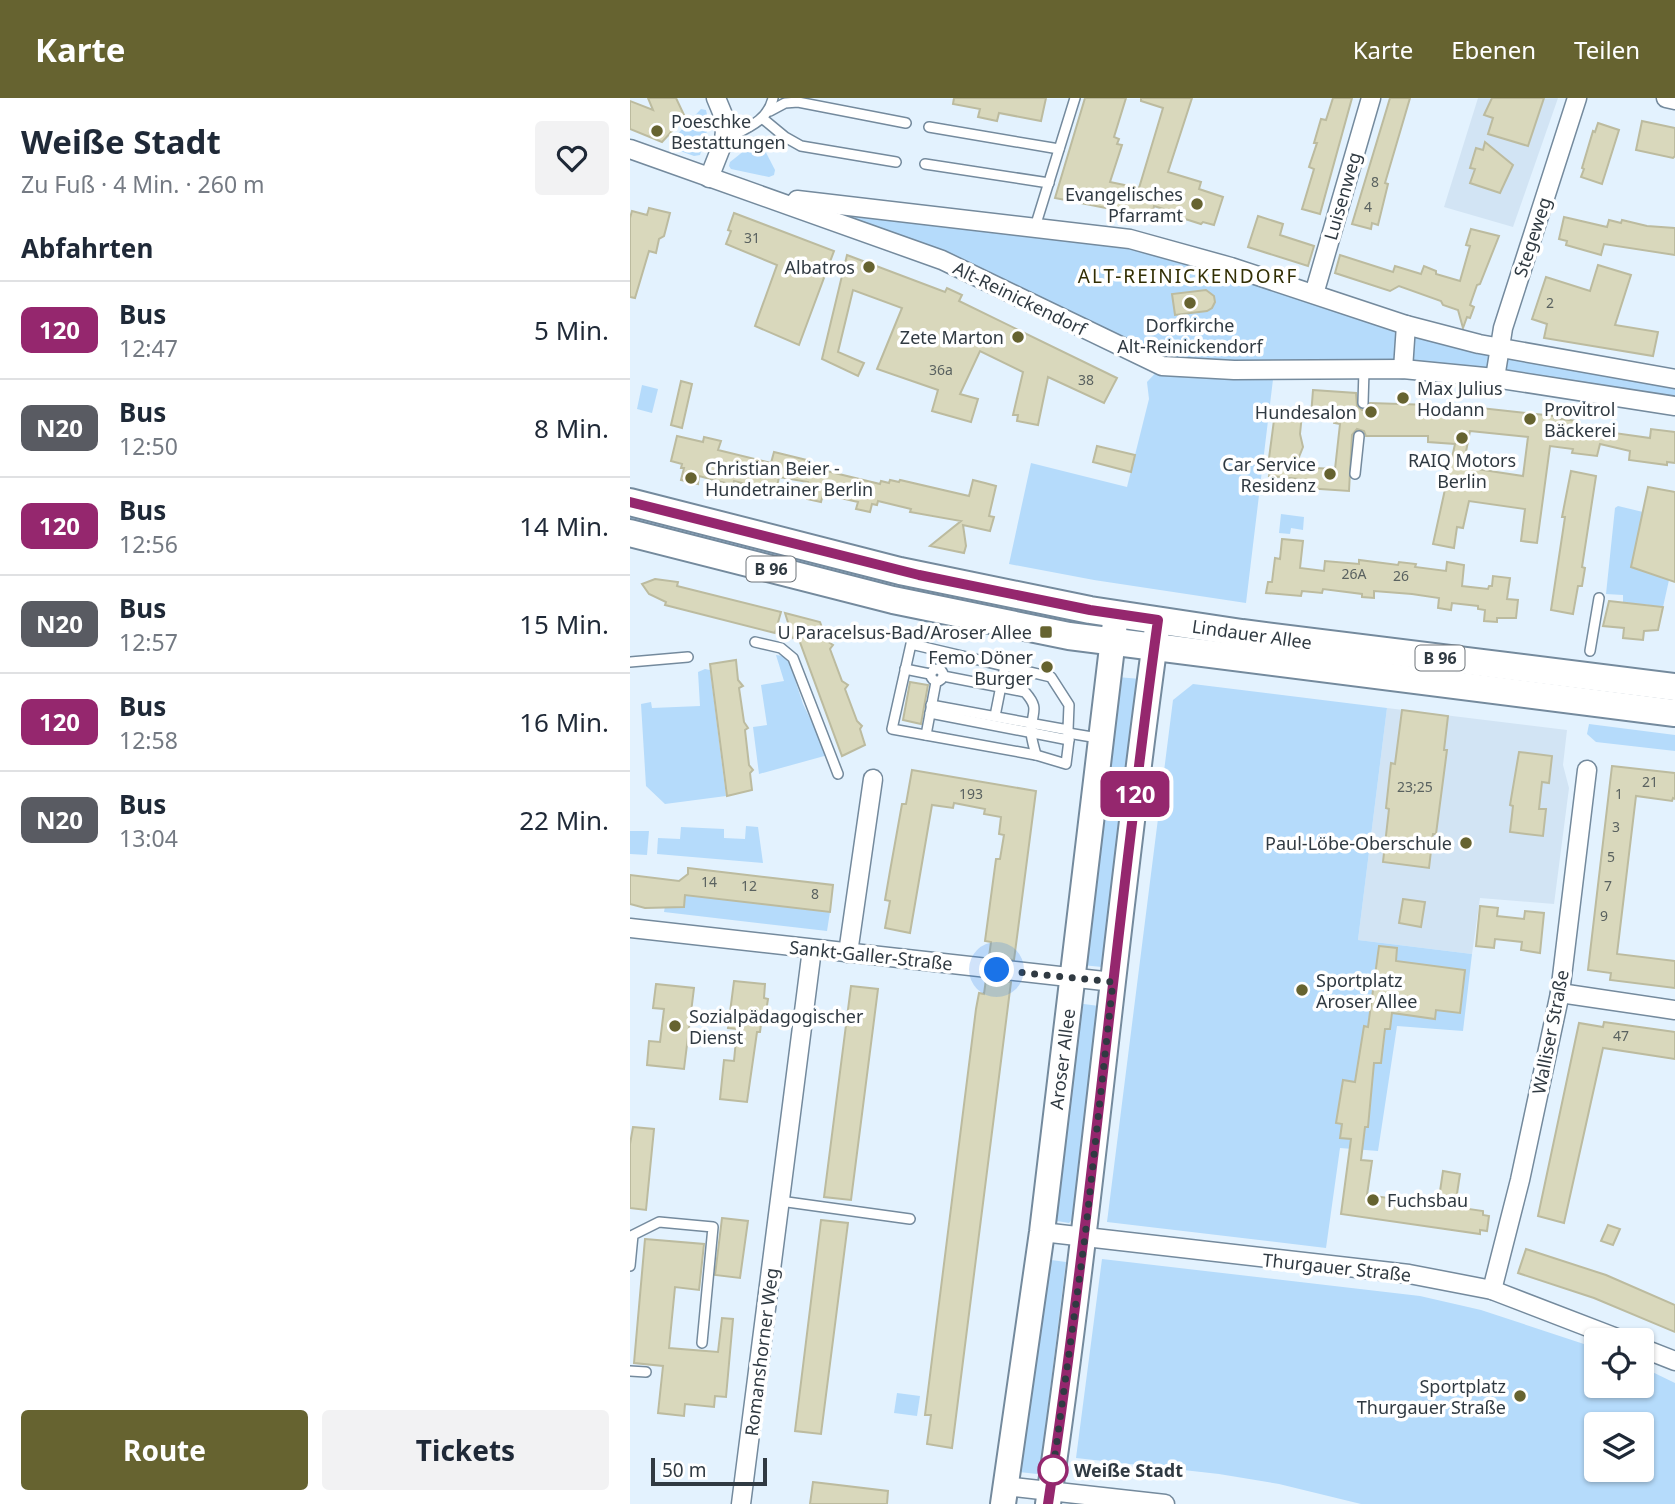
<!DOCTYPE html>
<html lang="de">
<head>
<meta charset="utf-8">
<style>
	body { margin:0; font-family:"Noto Sans",sans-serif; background:#f2f2f3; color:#1f2937; height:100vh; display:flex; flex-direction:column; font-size:26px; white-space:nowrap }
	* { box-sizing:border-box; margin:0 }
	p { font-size:23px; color:#747a83 }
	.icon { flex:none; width:38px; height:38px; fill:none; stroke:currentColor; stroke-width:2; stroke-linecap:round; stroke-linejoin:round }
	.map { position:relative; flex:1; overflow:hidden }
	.details { display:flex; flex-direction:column; background:#fff; width:630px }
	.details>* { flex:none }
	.badge { padding:0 14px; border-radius:10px; font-size:24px; line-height:46px }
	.controls { position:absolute; left:954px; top:1230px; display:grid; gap:14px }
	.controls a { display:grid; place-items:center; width:70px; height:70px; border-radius:7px; background:#fff; box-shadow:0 2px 5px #0004; font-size:35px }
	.scale { position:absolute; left:21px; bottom:18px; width:116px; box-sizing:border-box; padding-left:7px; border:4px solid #303a42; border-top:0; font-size:19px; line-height:24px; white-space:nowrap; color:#303a42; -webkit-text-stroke:5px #fff; paint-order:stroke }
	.you { position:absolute; width:35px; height:35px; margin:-18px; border:5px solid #fff; border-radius:50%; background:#1a73e8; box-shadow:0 0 0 10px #1a73e833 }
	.map>.badge { position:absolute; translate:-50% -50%; box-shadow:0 0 0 4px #fff }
	h2 { padding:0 21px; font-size:26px; line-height:63px }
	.round { display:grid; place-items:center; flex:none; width:74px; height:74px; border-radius:7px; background:#f2f2f3 }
	.headline { display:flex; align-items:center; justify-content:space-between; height:119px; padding:0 21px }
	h1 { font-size:33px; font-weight:700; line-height:52px }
	.primary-button { display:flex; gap:14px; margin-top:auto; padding:14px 21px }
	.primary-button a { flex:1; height:80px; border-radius:7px; background:#666330; color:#fff; font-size:28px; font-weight:700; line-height:80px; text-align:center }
	.primary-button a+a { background:#f2f2f3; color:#1f2937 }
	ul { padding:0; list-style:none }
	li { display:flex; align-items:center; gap:21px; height:98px; padding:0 21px; border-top:2px solid #e0e1e3 }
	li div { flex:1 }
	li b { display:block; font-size:26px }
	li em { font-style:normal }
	li .badge { min-width:77px; font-weight:700; text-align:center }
	header { display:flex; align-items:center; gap:42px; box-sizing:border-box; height:98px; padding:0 35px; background:#666330; color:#fff }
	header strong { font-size:33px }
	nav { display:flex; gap:38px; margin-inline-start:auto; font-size:24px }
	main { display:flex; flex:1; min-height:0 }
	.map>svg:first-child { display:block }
	.built { fill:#d2e4f4 }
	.green { fill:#b5dbfb; fill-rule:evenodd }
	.building { fill:#d9d8bc; stroke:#bcbb9f; stroke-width:2; fill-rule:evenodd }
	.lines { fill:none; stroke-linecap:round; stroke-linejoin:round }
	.service-casing { stroke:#748a9d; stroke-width:12 }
	.minor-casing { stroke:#748a9d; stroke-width:21 }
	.secondary-casing { stroke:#748a9d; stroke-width:28 }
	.primary-casing { stroke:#748a9d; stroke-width:30 }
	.service { stroke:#fff; stroke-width:9 }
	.minor { stroke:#fff; stroke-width:18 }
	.secondary { stroke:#fff; stroke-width:24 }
	.primary { stroke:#fff; stroke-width:26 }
	.line-casing { stroke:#fff; stroke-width:16 }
	.line { stroke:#95276e; stroke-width:10 }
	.walk { stroke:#303a42; stroke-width:7; stroke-dasharray:0 12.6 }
	.poi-dot { fill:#666330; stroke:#fff; stroke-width:2.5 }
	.stop-dot { fill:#fff; stroke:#95276e; stroke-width:3.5 }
	.labels { text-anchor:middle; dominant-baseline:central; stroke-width:7; stroke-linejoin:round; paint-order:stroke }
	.number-label { font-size:14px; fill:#5a6260 }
	.shield { fill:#fff; stroke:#6e757b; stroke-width:2 }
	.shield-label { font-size:16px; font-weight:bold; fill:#303a42 }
	.poi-label { font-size:18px; fill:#303a42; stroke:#fff; text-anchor:end }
	.street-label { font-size:18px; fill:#303a42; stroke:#fff }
	.stop-label { font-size:18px; font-weight:bold; fill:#303a42; stroke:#fff; text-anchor:start }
	.neighbourhood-label { font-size:19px; letter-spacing:2px; fill:#312e03; stroke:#fff }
</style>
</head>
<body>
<header>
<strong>Karte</strong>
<nav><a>Karte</a><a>Ebenen</a><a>Teilen</a></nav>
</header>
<main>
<section class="details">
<div class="headline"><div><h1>Weiße Stadt</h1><p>Zu Fuß · 4 Min. · 260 m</p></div><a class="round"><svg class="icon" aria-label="heart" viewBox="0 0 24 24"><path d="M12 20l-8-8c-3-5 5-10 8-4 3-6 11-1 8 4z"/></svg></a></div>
<h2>Abfahrten</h2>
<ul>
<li><span class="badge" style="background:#95276e;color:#fff">120</span><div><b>Bus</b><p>12:47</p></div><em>5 Min.</em></li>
<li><span class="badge" style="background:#595b62;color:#fff">N20</span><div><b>Bus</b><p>12:50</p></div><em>8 Min.</em></li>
<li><span class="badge" style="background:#95276e;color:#fff">120</span><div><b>Bus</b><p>12:56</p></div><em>14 Min.</em></li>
<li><span class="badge" style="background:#595b62;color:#fff">N20</span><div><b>Bus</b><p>12:57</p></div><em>15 Min.</em></li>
<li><span class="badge" style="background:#95276e;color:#fff">120</span><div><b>Bus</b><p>12:58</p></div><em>16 Min.</em></li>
<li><span class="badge" style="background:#595b62;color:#fff">N20</span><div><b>Bus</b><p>13:04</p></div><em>22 Min.</em></li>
</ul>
<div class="primary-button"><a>Route</a><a>Tickets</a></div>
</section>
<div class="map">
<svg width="1045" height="1406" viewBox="0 0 1045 1406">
	<rect width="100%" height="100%" fill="#e3f2fe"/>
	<g class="built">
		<path d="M848,0H928L883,129L814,109Z"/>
		<path d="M757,610L937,632L933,667L939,690L924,806L850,800L842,856L728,842Z"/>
	</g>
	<g class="green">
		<path d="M71,11L76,12L79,26L70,57L64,58L42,50L40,44Z"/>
		<path d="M129,41L145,72L144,77L139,79L101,71L99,68L100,64Z"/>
		<path d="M197,111L512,150L1045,287V300L560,263L532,258L197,115Z"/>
		<path d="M532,268L644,273L616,505L464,482L379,466L401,365L497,389L519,301L517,284Z"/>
		<path d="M12,287L28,291L22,315L7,311Z"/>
		<path d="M988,408L1013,414L1039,482L1033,509L1012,506L1011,512L993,505V497L976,496L985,410Z"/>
		<path d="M0,412L263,478L259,493L0,429Z"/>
		<path d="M651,416L674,419L673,432L661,430L660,436L649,435Z"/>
		<path d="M274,480L453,517L451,532L270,496Z"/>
		<path d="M146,557L153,558L159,563L173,606L198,657L129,676L123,629L137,627L131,587L154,583Z"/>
		<path d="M75,571L80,572L96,698L35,706L16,688L11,606L21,604L22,610L70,608L68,574Z"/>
		<path d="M487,579L511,581L472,869L452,867Z"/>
		<path d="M563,586L757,610L728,842L842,856L833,933L767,928L748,1053L710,1050L696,1150L477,1124L543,602Z"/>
		<path d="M959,626L1045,637V653L966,644L957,636Z"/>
		<path d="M116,728L128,729L133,765L27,756L28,740L50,741L51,729L94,731V740L115,741Z"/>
		<path d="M19,733L17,757L0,756V733Z"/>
		<path d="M55,797L200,814L197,833L34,814L35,808L54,809Z"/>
		<path d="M446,905L469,908L442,1122L439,1125L421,1122Z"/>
		<path d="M414,1161L436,1164L410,1373L407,1376L389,1374Z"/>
		<path d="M472,1161L790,1198L851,1212L966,1250V1288H1012V1269L1045,1285V1406H731L649,1386L589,1376L446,1360ZM966,1326H1012V1372H966Z"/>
		<path d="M267,1295L290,1298L287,1318L264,1315Z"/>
	</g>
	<g class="building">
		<path d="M18,0H46L55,19L32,44L0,31V3L23,12Z"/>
		<path d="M324,0H416L411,23L369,15L367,23L348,19L350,11L323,6Z"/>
		<path d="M455,0H496L484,39L489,41L487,46L492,47L480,84L509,90L533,10L511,3V0H562L538,74L571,84L569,91L593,99L584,127L573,124L571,126L549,119L550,116L524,108L522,119L425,100Z"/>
		<path d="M703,0H722L690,116L672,111L684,71L679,69L687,45H684L691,21L696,22Z"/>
		<path d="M760,0H780L755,85L758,86L748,127L742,125L741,131L722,126Z"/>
		<path d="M862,0H914L898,48L858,36L863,20L854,17Z"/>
		<path d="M1012,23L1045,30V58L1043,60L1006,52Z"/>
		<path d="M968,25L989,32L972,86L951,79L954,71L952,70L963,33L965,34Z"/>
		<path d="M855,44L883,67L870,95L840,85L845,71L840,70L846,50L853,52Z"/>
		<path d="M19,110L40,115L34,138L29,141L26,155L19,153L5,200L0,199V120L2,113L17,117Z"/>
		<path d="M104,115L204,153L169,247L125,228L147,167L96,146L101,133L98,132Z"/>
		<path d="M628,118L653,126L650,137L684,148L678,168L618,149Z"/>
		<path d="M934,119L977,129L979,122L991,125L992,122L1017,128L1045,130V157L974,146L971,157L936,147L937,143L929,141Z"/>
		<path d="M841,131L869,138L850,186L847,187L840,207L844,209L840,220L837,219L833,230L828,212L813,207L811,203L769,188L760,193L705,175L710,157L763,174L765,168L791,176L794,168L806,173V176L830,183L840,148L836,147Z"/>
		<path d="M217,157L315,194L317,190L332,197L329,203L487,280L474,305L418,279L408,327L387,323L388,317H383L393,274L350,253L330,296L348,301L341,324L302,313L308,292L247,271L272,210L223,192L208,254L234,265L228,278L192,261Z"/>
		<path d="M968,167L1001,177L985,227L1028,234L1023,258L914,240L917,226L902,221L916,179L960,193Z"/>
		<path d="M576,192L584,198L585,204L582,210L577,213L545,217L542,196Z"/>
		<path d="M51,283L62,286L52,330L41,327Z"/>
		<path d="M683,292L726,295L727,308L732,312L737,311L740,305L832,308L924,318V320L947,323V327H985L984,335L1020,340L1021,331L1045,334V365L1037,364V367L999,362L1000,353L970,346L967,358L942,355L943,351L920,348L907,445L891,443L895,411L839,403L833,430L827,429L824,450L803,446L825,346L798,344V338H736L734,333L727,331L722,337L719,393L676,390L677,382L639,378L641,368H638L644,322L646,323L647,313L672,316L670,336L673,349L665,369L705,371L710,326L704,325V320L681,318ZM840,333L898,339L893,378L833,369Z"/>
		<path d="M47,338L73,344L74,339L91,343L88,352L141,365L144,354L177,362V365L185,367L184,370L250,386L251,383L259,385L260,382L269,384L270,382L339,398L343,382L355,385L366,388L359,418L364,419L360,433L333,427L336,448L334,455L300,448L331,423L280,414L281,411L248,403L247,407L242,406L240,414L226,411L228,404L193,396L191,404L177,401L178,384L149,379L146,394L104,383L103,387L69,378L68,386L51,382L54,370H51L52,366L41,363Z"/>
		<path d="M467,348L505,357L501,374L463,364Z"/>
		<path d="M941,373L966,378L952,469L955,470L952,488H948L943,516L921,512L935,419H932Z"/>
		<path d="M1018,389L1045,394V484L1001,469Z"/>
		<path d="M652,441L673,443L670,470L694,473L695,463L729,466V462L768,467L769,464L786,466L785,469L816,473L817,464L834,467L832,488L858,491L859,488H862L863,478L880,480L877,501L888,502L886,520H867V524L854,523L855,512L848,511V508L822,505L821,512L808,510L809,500L782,496L744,493V500L732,499V496L693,491L692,495L672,493L671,498L636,495L638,484H642L645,460L650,461Z"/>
		<path d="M25,481L48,484L47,488L151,514L145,535L35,507L36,504L19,496L12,486Z"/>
		<path d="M979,503L1033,509L1028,532L1014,533L1013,542L993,540L994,530L973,528Z"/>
		<path d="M155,515L190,524L197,543L203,547L200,551L212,583L218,587L215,591L227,623L232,628L230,631L235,647L212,658L168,539L163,540Z"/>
		<path d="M106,562L108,582L113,588L109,590L114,624L118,630L115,632L119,667L123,672L120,675L122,692L97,698L80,566Z"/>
		<path d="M280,584L298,587L291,626L273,622Z"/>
		<path d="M772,612L818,618L814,652H817L806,736H803L799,770L753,764L759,711L756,710L761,665L765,666Z"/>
		<path d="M889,654L922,658L919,685L912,684L909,711H916L913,738L880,734L883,708L880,707Z"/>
		<path d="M982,668L1045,675V701L1043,700L1042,703L1006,698L987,856L1045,863V890L980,882L981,875L958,872Z"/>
		<path d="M282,672L406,693L384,862L359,859L361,844L355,843L366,761H370L374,737L369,736L371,719L354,716L355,711L324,705L323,710L302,707L280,835L255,830L260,803L255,802L260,773L272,706H276Z"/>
		<path d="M58,770L203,787L200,814L55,797L54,809L15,810L0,806V777L49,783L58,776Z"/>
		<path d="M773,801L795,804L791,829L769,825Z"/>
		<path d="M850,808L868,810L867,818L894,821L895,813L914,815L910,855L891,852L892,844L865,841L864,850L846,848Z"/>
		<path d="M749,848L767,850L766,863L835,872L830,915L806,912L805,921L762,915L760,931H755L751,965H744L738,1029H735L731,1062L742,1063L737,1097L808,1107L813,1073L830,1076L825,1109L853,1113V1117L859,1118L857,1133L850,1132V1136L711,1116L721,1041L710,1040L712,1026L706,1025L713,982L725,984L734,928L738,929Z"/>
		<path d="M356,881L381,884L322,1350L297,1346L301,1317H295L346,911L349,895L354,896Z"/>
		<path d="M104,883L135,886L134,900L138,901L135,920L132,919L130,934H127L117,1004L90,1001L94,962L104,963L107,931L98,930Z"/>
		<path d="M26,886L64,890L54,971L17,967L19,943L30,944L34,911L23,910Z"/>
		<path d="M221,888L248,891L221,1102L194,1099Z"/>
		<path d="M974,924L1045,934V961L973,950L934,1125L908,1118L949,925L973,929Z"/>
		<path d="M3,1029L24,1031L16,1112L0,1110V1046Z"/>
		<path d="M92,1120L118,1123L110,1180L85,1177Z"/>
		<path d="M191,1122L218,1125L191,1336L165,1333Z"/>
		<path d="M978,1127L990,1131L983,1147L971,1143Z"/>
		<path d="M15,1141L74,1146L69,1192L45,1189L39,1250L88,1254L92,1220L103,1221L96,1299L85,1298L84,1309L55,1306L54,1318L28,1315L33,1268L4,1265Z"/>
		<path d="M896,1151L976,1177L1045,1207V1234L964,1200L888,1175Z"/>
		<path d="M183,1384L258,1393L257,1406H180Z"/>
	</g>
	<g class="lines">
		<g class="service-casing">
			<g id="service">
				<path d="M140,13L155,5L168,4L276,25"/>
				<path d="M132,20L155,39L171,48L266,64"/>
				<path d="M299,29L429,51"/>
				<path d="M94,42C114,31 138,24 143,0"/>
				<path d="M295,66L419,85"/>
				<path d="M405,129L445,0"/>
				<path d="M733,305L734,272"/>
				<path d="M725,376L729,338"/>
				<path d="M125,544L151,550L163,560L208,676"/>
				<path d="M960,553L969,500"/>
				<path d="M0,564L58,559"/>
				<circle cx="307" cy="577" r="6"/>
				<path d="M275,571L300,576"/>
				<path d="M313,578L395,594C410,611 402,613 401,633C401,640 404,649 406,657"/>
				<path d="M301,607L438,632L439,607L421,579L281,546L262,631L406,657L436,666L439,642"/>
				<path d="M300,615L439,642L438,637"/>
				<path d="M365,618L375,568"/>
				<path d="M438,635L468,640"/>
				<path d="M296,637L306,584"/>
				<path d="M150,1103L280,1121"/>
				<path d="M0,1168L3,1137L29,1124L83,1129L72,1245"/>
				<path d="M0,1273L16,1274"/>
			</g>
		</g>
		<g class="minor-casing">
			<g id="minor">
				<path d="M1036,0L1045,2"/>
				<path d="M0,51L312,162L532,268L604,272L773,271L865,280L1045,308"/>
				<path d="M79,80L94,42L96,24L86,0"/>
				<path d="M167,102L500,141L601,169L776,227L849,246L1045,281"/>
				<path d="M684,196L741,0"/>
				<path d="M773,271L776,227"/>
				<path d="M865,280L873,230L947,0"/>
				<path d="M0,830L483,884"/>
				<path d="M218,855L243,681"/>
				<path d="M930,895L1045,912"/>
				<path d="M412,1134L779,1176L862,1192L992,1242"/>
				<path d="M862,1192L890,1082L930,895L957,672"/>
				<path d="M1012,1250L1045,1263"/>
				<path d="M375,1388L535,1406"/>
				<path d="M111,1406L182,851"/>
			</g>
		</g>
		<g class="secondary-casing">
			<g id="secondary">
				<path d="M373,1406L412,1134L486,516"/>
				<path d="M418,1406C461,1115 486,821 527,530"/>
			</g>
		</g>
		<g class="primary-casing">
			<g id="primary">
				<path d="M0,404L270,473L460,512L612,535L1045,589"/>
				<path d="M0,435L263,502L439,538L1045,615"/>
			</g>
		</g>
		<use href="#service" class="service"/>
		<use href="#minor" class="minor"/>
		<use href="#secondary" class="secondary"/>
		<use href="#primary" class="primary"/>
	</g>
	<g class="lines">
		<g class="line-casing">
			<path id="line" d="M0,404L289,477L460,512L528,522C487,816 462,1112 418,1406"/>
		</g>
		<use href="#line" class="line"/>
		<path class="walk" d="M367,872L483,884L455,1139L423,1372"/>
	</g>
	<g class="poi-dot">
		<circle cx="27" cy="33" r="7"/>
		<circle cx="567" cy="106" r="7"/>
		<circle cx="239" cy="169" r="7"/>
		<circle cx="560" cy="205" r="7"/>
		<circle cx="388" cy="239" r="7"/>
		<circle cx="773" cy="300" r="7"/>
		<circle cx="741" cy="314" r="7"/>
		<circle cx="900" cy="321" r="7"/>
		<circle cx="832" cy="340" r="7"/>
		<circle cx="700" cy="376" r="7"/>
		<circle cx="61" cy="380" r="7"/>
		<rect x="409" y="527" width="14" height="14" rx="3.5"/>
		<circle cx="417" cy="569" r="7"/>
		<circle cx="836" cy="745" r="7"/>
		<circle cx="672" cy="892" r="7"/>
		<circle cx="45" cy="928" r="7"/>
		<circle cx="743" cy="1102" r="7"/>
		<circle cx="890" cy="1298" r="7"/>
	</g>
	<circle class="stop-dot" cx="423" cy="1372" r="14"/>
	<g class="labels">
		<g class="number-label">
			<text x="745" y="83">8</text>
			<text x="738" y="108">4</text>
			<text x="122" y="139">31</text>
			<text x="920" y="204">2</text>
			<text x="311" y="271">36a</text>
			<text x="456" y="281">38</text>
			<text x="724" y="475">26A</text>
			<text x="771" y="477">26</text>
			<text x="1020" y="683">21</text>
			<text x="785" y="688">23;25</text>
			<text x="341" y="695">193</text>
			<text x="989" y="695">1</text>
			<text x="986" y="728">3</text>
			<text x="981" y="758">5</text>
			<text x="79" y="783">14</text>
			<text x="119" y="787">12</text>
			<text x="978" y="787">7</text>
			<text x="185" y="795">8</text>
			<text x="974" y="817">9</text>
			<text x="991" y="937">47</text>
		</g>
		<g class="shield">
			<rect x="116.5" y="458.5" width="49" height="25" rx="5"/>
			<rect x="785.5" y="547.5" width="49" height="25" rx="5"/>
		</g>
		<g class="shield-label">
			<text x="141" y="471">B 96</text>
			<text x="810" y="560">B 96</text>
		</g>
		<g class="poi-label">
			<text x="41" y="23" text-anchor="start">Poeschke<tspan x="41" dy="21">Bestattungen</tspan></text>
			<text x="553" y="96">Evangelisches<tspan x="553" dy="21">Pfarramt</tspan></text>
			<text x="225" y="169">Albatros</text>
			<text x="560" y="227" text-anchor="middle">Dorfkirche<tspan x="560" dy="21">Alt-Reinickendorf</tspan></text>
			<text x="374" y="239">Zete Marton</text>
			<text x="787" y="290" text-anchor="start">Max Julius<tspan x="787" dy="21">Hodann</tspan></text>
			<text x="914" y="311" text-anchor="start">Provitrol<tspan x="914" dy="21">Bäckerei</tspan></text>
			<text x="727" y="314">Hundesalon</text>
			<text x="832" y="362" text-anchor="middle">RAIQ Motors<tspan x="832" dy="21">Berlin</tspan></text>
			<text x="686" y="366">Car Service<tspan x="686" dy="21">Residenz</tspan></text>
			<text x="75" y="370" text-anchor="start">Christian Beier -<tspan x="75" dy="21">Hundetrainer Berlin</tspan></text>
			<text x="402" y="534">U Paracelsus-Bad/Aroser Allee</text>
			<text x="403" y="559">Femo Döner<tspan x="403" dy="21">Burger</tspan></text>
			<text x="822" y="745">Paul-Löbe-Oberschule</text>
			<text x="686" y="882" text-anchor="start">Sportplatz<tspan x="686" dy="21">Aroser Allee</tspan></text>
			<text x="59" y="918" text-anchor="start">Sozialpädagogischer<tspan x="59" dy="21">Dienst</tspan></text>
			<text x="757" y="1102" text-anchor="start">Fuchsbau</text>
			<text x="876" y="1288">Sportplatz<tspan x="876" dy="21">Thurgauer Straße</tspan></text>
		</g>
		<g class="street-label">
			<text transform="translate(712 98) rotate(-74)">Luisenweg</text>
			<text transform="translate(902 139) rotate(-72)">Stegeweg</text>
			<text transform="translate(390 200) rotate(26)">Alt-Reinickendorf</text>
			<text transform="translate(622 536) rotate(8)">Lindauer Allee</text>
			<text transform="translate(241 857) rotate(6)">Sankt-Galler-Straße</text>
			<text transform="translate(920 934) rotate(-79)">Walliser Straße</text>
			<text transform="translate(432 961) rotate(-83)">Aroser Allee</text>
			<text transform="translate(707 1169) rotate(6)">Thurgauer Straße</text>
			<text transform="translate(131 1254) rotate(-83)">Romanshorner Weg</text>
		</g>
		<g class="stop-label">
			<text x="444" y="1372">Weiße Stadt</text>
		</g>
		<g class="neighbourhood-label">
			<text x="558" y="178">ALT-REINICKENDORF</text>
		</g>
	</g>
</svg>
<div class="controls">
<a><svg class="icon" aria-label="locate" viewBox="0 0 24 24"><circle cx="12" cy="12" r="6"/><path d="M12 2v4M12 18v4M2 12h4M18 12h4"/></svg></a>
<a><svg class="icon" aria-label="layers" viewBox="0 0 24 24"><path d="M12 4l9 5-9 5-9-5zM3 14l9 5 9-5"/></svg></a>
</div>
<div class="scale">50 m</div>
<div class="you" style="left:367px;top:872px"></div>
<b class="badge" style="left:505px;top:696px;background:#95276e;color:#fff">120</b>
</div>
</main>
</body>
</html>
